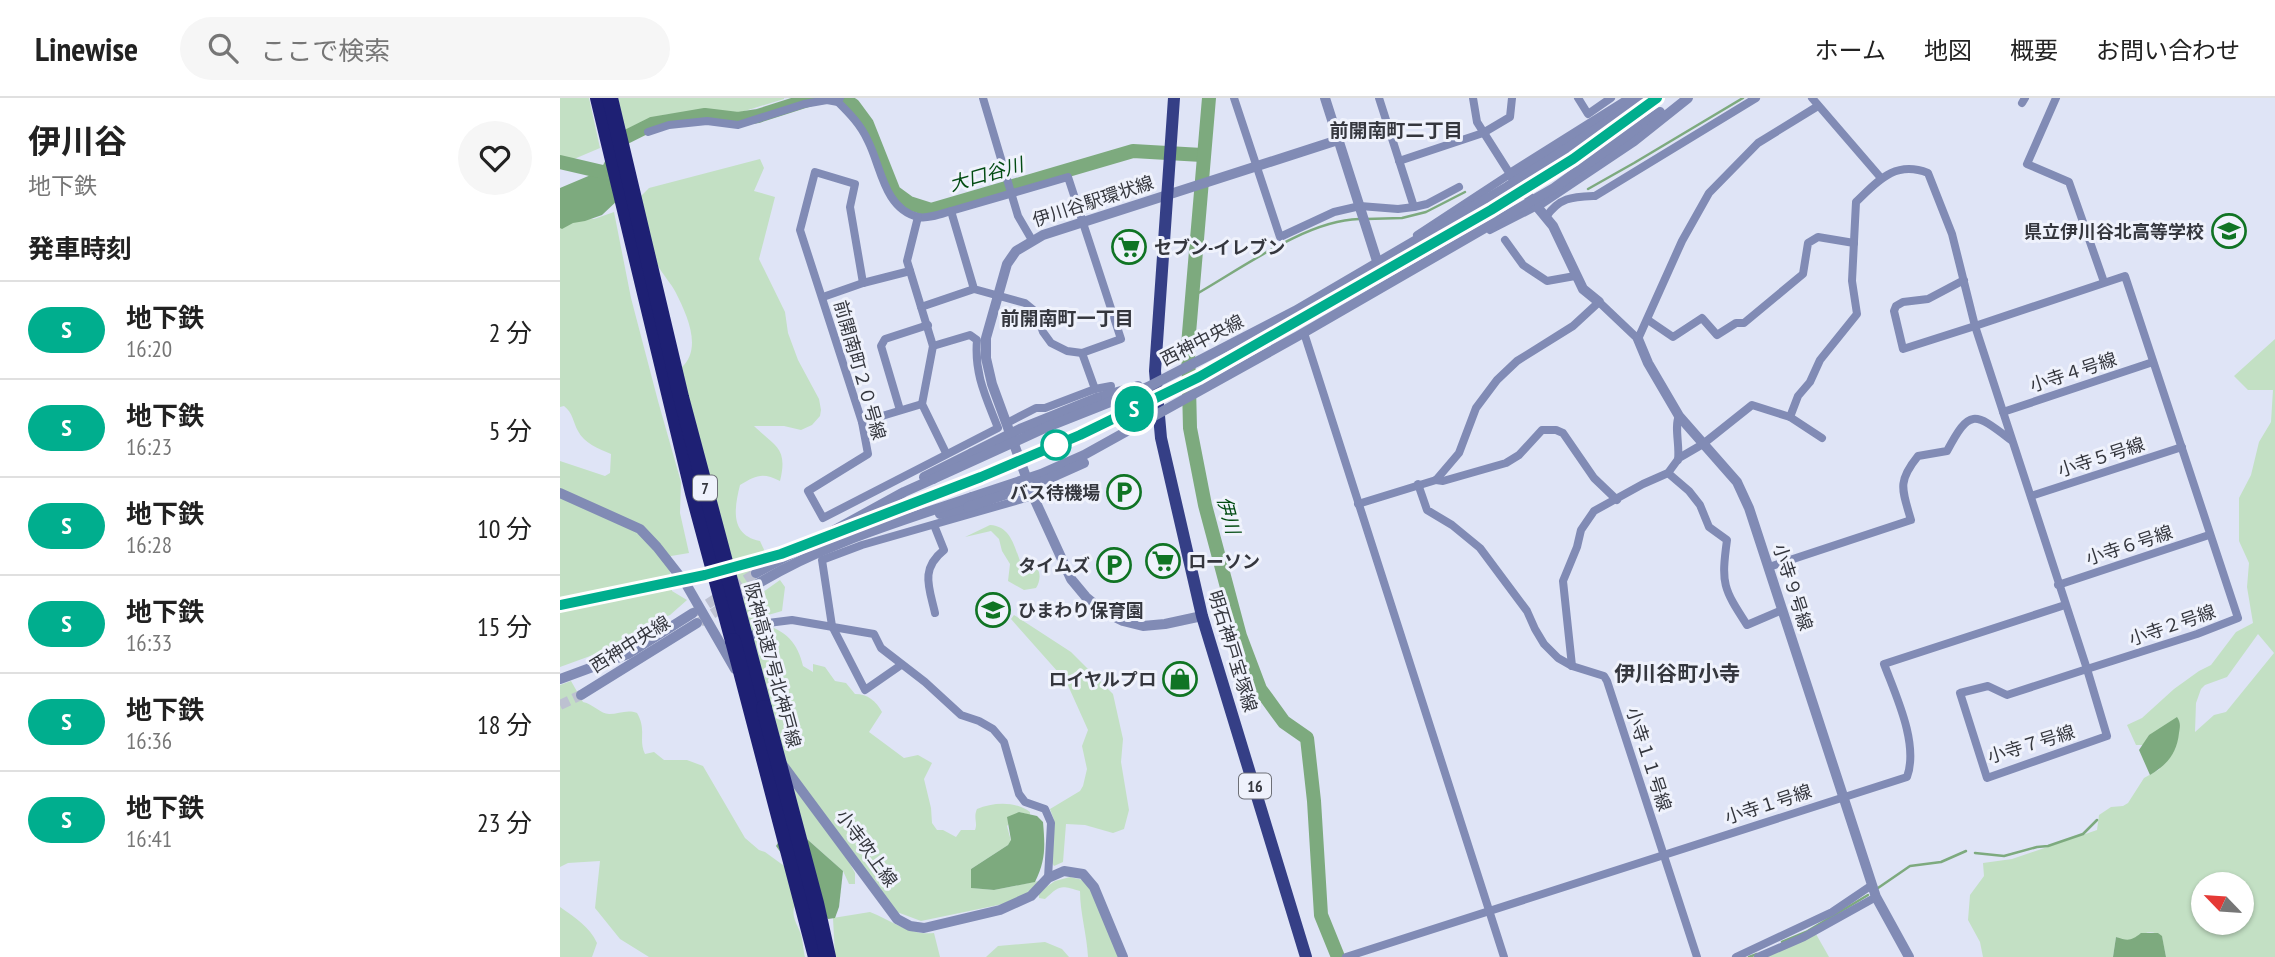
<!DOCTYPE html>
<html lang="ja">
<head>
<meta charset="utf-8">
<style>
	body { margin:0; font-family:"PT Sans Narrow","Noto Sans JP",sans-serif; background:#f6f6f6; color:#222; height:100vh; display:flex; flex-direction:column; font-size:26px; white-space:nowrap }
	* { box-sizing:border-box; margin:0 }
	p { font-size:23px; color:#767676 }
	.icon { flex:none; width:38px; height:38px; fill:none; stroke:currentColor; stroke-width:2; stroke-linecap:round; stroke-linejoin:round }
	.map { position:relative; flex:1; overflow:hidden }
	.details { display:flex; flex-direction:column; background:#fff; width:560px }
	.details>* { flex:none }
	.badge { padding:0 14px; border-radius:23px; font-size:24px; line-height:46px }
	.needle { width:46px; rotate:295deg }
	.tools { position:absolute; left:1631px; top:774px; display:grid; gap:14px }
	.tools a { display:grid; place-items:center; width:63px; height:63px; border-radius:50%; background:#fff; box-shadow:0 2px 5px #0004; font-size:35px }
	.map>.badge { position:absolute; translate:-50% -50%; box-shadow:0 0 0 4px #fff }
	h2 { padding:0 28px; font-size:26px; line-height:63px }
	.round { display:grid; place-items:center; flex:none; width:74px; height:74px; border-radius:37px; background:#f6f6f6 }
	.headline { display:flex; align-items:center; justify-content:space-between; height:119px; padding:0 28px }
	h1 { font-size:33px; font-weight:700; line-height:52px }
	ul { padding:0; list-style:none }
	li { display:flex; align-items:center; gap:21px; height:98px; padding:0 28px; border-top:2px solid #e0e0e0 }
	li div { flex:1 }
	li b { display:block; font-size:26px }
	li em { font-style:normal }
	li .badge { min-width:77px; font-weight:700; text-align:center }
	header { display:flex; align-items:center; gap:42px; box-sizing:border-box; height:98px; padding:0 35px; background:#fff; border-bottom:2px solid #e0e0e0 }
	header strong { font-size:33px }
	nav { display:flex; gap:38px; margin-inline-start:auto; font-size:24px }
	.search { width:490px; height:63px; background:#f6f6f6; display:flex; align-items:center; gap:18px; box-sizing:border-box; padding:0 24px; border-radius:38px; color:#767676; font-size:26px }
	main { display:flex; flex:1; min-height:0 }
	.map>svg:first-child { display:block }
	.green { fill:#c3e0c4; fill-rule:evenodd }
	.water { fill:#7daa7e }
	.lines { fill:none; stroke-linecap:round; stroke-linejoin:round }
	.stream { stroke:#7daa7e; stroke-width:2.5 }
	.river { stroke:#7daa7e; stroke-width:14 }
	.tertiary-tunnel { stroke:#bdc1d1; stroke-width:10; stroke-dasharray:10 5; stroke-linecap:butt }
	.minor { stroke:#818bb5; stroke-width:8 }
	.tertiary { stroke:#818bb5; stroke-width:10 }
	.primary { stroke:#353f86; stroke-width:12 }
	.motorway { stroke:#1e2074; stroke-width:16 }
	.rail { stroke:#818490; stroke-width:2.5; stroke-dasharray:9 9; stroke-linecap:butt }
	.tertiary-bridge { stroke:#818bb5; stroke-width:10 }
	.motorway-bridge { stroke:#1e2074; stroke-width:16 }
	.line-casing { stroke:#fff; stroke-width:16 }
	.line { stroke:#00ae8e; stroke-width:10 }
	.stop-dot { fill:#fff; stroke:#00ae8e; stroke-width:3.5 }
	.labels { text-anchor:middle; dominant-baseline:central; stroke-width:6; stroke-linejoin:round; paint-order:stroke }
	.shield { fill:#eff2fc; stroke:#6d6f77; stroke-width:2 }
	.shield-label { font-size:16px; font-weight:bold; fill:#35373e }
	.street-label { font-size:18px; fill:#35373e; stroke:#eff2fc }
	.poi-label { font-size:18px; font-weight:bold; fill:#35373e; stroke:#eff2fc; text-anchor:end }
	.neighbourhood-label { font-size:19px; font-weight:bold; fill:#35373e; stroke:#eff2fc }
	.water-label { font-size:19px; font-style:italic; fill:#034c13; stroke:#eff2fc }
	.quarter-label { font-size:21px; font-weight:bold; fill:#35373e; stroke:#eff2fc }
</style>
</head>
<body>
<header>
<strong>Linewise</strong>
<div class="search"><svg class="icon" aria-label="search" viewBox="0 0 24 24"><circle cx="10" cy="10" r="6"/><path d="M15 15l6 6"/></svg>ここで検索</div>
<nav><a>ホーム</a><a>地図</a><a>概要</a><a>お問い合わせ</a></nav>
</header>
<main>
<section class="details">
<div class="headline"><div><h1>伊川谷</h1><p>地下鉄</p></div><a class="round"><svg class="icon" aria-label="heart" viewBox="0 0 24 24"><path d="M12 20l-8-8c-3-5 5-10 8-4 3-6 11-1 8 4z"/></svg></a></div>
<h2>発車時刻</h2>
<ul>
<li><span class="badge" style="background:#00ae8e;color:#fff">S</span><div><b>地下鉄</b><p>16:20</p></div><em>2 分</em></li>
<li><span class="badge" style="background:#00ae8e;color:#fff">S</span><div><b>地下鉄</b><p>16:23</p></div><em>5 分</em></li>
<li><span class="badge" style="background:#00ae8e;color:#fff">S</span><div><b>地下鉄</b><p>16:28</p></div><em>10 分</em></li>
<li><span class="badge" style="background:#00ae8e;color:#fff">S</span><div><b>地下鉄</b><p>16:33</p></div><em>15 分</em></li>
<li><span class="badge" style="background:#00ae8e;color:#fff">S</span><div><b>地下鉄</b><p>16:36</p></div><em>18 分</em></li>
<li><span class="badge" style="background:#00ae8e;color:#fff">S</span><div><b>地下鉄</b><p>16:41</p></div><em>23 分</em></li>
</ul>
</section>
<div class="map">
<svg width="1715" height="859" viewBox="0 0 1715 859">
	<rect width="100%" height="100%" fill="#dfe4f6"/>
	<g class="green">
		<path d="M0,0H29L40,50L0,67Z"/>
		<path d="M58,0H224V1L175,16L144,12L104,17L65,35Z"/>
		<path d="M200,61L204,70L194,93L215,99L199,161L225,214L228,235L238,262L259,301L261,312L260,318L252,327L241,332L224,328H194C216,349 228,350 220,383C203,374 196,377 180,387C174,411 170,437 200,443L206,456L187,462L196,499L220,482L225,489L222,513L201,519V526C225,531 238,545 243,568L253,574V566L265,569L275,583L286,585L295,596C308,596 316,603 322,614L309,634L344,660L358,657L372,665L364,681L371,710L372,725L377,732H383L396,739L401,732H415C418,725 413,720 417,711C433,704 456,703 470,714V717L459,714L447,728L451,743L448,747L411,771L412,790L434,792L479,783L466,796L443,806L361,823L337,814L226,666L121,270C143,251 127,217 116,195C111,185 103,177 98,168C89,150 85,120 79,100L89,90Z"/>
		<path d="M54,114L71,200L98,303L121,384L120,415L129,455L111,458L110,480L112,493L127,502L110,517L84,528L74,542L0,569V363L45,378L50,375L51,356C39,351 24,345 18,333C13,324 13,315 4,308L0,309V122L34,121Z"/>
		<path d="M1715,241V859H1606L1602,839C1586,827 1580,842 1568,843C1565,843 1559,840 1556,839L1553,859H1423L1420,844L1408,822L1410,797L1424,778L1423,765L1452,761L1537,732L1539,717L1551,709L1563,708L1568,705L1584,680L1600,671L1589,637L1584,647H1576L1567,627L1582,620L1614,591L1639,573L1651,567L1676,534L1693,525L1687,489L1689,465L1679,443V400L1691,377L1699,344L1711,324L1713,292H1688L1674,278ZM1698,536L1714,555L1666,614L1654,617L1635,634L1636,605L1641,591L1645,587L1667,579ZM1643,786H1682V824H1643Z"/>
		<path d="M430,427C450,428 454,447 460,463C464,464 468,464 471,465C482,470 481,483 476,490L464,492L448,483L450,466L442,453L439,441L431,433L405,439Z"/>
		<path d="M454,517L511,554L553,596L563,641L561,664L569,712L564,731L553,735L525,727L506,726L503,764L494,768L491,763L494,722L490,711L520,693L523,688L527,671L522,648L528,632L506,583L451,521Z"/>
		<path d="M11,583L23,604C33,606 41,616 49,616C59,616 67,611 77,615C87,632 78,641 85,656L94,654L104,662H127L143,668L185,740L199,752L205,754L227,770L236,805C230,816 236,824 240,834C243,842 243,851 245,859H89L60,841L35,810L40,763L8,765L0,769V587Z"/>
		<path d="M230,685L283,753L295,775V786H289L283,773L247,741Z"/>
		<path d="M510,779L523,782L532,790L558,859H528C527,837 520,815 520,793C500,787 500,787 485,801L479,800V794L495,783Z"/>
		<path d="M0,809C14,819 30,829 37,845L32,859H0Z"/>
		<path d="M310,814C331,822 350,838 374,835L380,859H275L273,820Z"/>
		<path d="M1256,836L1269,859H1207Z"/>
		<path d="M485,844L502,851L509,859H426L438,848Z"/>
	</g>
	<g class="water">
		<path d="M52,68L59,101L42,117L25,123L13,125L2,131L0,130V90Z"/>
		<path d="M1617,619C1621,625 1620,628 1619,635C1617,655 1607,667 1590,677L1579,652L1589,637Z"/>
		<path d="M459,714L477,718L483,724C485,748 486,762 475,784L434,792L411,790V771L448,747L451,742L447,719Z"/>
		<path d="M230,726L283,773L279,809L275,820L268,821L216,748Z"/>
		<path d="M1581,835H1598L1602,838L1606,859H1553L1556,839C1568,843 1571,843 1581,835Z"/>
	</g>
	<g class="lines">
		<g class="stream">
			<path d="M1028,91L1074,65L1183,0"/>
			<path d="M806,121L842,120L866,114L905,94"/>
			<path d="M633,198C678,173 746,122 799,121"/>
			<path d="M1415,755L1444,758L1477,749L1488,748L1523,736L1537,722"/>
			<path d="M1318,790L1350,768L1381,764L1406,753"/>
			<path d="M1222,844L1246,834L1308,797"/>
			<path d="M1189,859L1197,856"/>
		</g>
		<g class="river">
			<path d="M279,0L293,7L307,26L334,94L349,105L371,112L573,53L642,57"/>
			<path d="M649,0L628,247L630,330L645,407L680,538L700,591L724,624L747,640L754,703L761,817L778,859"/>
			<path d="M0,64L47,75L64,40L92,26L145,17L178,21L198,18L254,0"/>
		</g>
		<g class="tertiary-tunnel">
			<path d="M135,514L196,475"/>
			<path d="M140,524L199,485"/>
			<path d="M0,607L21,597"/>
		</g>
		<g class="minor">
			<path d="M280,0L278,4C290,16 301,27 308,43C321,68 324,111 358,119C368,121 381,116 391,113"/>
			<path d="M423,0L458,118L472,142"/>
			<path d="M674,0L720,139L774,114L800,108L838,111L854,109L867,106L899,89"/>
			<path d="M819,0L854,109"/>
			<path d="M1018,0L1028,16L1051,0"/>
			<path d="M1252,0L1321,80"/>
			<path d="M1496,0L1467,66L1509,84L1544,184"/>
			<path d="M1462,5L1465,0"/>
			<path d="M88,34L109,27L147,23L178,27L244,6L267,2L278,4"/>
			<path d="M839,63L923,35L950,19L952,0"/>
			<path d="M358,119L347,163L373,248L362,306L386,355"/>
			<path d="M986,119C1000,99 1012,99 1035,98L1196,0"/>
			<path d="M930,132L977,108"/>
			<path d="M857,137L950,76L917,24L913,0"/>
			<path d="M945,142L963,167L987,183L1015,178"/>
			<path d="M1565,178L1678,520L1637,536L1527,571L1415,228Z"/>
			<path d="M303,185L290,109L295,86L255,74L240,132L302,324L308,356L248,393L263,420L438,330C426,299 414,276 417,242L410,237L373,248"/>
			<path d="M263,199L303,185L350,173"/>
			<path d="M361,209L414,191L465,205L476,214L483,234L491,245L507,253L522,255L561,241L508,79L391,113L414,191"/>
			<path d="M1088,222L1113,239L1142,220L1157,237L1176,225H1184L1243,176L1248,145L1258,139L1294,145"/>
			<path d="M745,238L944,859"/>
			<path d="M535,291L551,288"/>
			<path d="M340,312L321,248L325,241L368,227"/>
			<path d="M1443,314L1593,264"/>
			<path d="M1230,319L1238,298L1250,284L1260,262L1297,216L1292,183L1296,104C1318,83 1335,62 1368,75L1392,136L1415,228L1343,251L1334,213L1336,208L1343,204L1368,201L1404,182"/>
			<path d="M302,324L362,306"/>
			<path d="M447,325L476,310H485L535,291L522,255"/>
			<path d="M1118,362C1120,348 1114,329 1119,318"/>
			<path d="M1108,375L1129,393L1140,407L1149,429L1167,442C1161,486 1163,490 1187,527L1222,512"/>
			<path d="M876,382L883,383L946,365L959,357L982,332H996L1003,335L1034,380L1057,402"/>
			<path d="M858,386L867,412L892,427L920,450L967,513L975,531L984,546L998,560L1012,568L1044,578L1047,583L1137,859"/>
			<path d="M1471,398L1622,349"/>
			<path d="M798,406L876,382L899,355L916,310L937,282L957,263L1013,228L1039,204L1078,241L1122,143L1149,95L1198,45L1258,8"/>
			<path d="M374,427L384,452C360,471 369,489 375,515"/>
			<path d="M1209,469L1351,422C1342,391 1337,384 1358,358L1387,353C1410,310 1414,314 1451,342"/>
			<path d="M1498,487L1649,437"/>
			<path d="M192,538L208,525L232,522L314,536L321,550L365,584L401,617L419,623L433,631L444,644L459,696L465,704L485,711L491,725L488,780"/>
			<path d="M341,567L305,592L272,528L262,462L302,447L473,398"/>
			<path d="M1012,568L1003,483L1017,449L1021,432L1034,413L1083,386L1108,375L1119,360L1143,346L1192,307L1230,319L1262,340"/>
			<path d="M1527,571L1547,638L1427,680L1400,595L1428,588L1447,597Z"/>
			<path d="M786,859L1347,679C1359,646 1336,598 1324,566L1505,507"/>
			<path d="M1176,859L1272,814L1312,787"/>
			<path d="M1198,859L1244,839L1316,799"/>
		</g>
		<g class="tertiary">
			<path d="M765,0L817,163"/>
			<path d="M1068,11L1082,0"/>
			<path d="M1077,30L1100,14"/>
			<path d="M977,108L1074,43L1128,0"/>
			<path d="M1039,204L1023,191L993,128L950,76L1071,0"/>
			<path d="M1078,241L1088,265L1119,318L1177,384L1189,410L1316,799L1349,859"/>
			<path d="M537,300L578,288"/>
			<path d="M364,379L412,355"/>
			<path d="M0,395L80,431L97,449L126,486L175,571"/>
			<path d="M380,416L408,409"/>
			<path d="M196,475L344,394L373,381"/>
			<path d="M199,485C265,445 339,424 412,399"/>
			<path d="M642,518L605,526L583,528L563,523L543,513L526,499L511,481L473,398L432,286L426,260V240L447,166L456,153L483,137L778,42"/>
			<path d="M0,581L68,556L133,515"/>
			<path d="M21,597L137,525"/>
			<path d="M222,666L337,821L350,828L364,830L440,812L471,798L488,780L504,773L523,776L534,789L563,859"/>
		</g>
		<path class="primary" d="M614,0L595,273L601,340L642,518L746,859"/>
		<g class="motorway">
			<path d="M38,0L133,395L173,543"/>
			<path d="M50,0L121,299L204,610"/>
		</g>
		<path class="rail" d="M323,421L378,401L498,350L605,301L701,250L901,134L1039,48L1103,0"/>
		<g class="tertiary-bridge">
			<path d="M412,355L460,331L537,300"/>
			<path d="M373,381L487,329L588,289L735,213L947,89L1068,11"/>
			<path d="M412,399L481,376L524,357L738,238L994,90L1077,30"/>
			<path d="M408,409L477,386L524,365"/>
		</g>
		<g class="motorway-bridge">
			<path d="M173,543L256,859"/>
			<path d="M204,610L256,805L268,859"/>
		</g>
	</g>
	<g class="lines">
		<g class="line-casing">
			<path id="line" d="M0,507L145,477L221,456L421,379L520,337L639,279L931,112L1013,61L1097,0"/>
		</g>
		<use href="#line" class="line"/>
	</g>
	<defs>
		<g id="school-ring" transform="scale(1.75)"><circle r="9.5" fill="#eff2fc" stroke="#107424" stroke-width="1.5"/><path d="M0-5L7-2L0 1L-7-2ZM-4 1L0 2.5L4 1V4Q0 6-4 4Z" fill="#107424"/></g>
		<g id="supermarket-ring" transform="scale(1.75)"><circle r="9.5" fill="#eff2fc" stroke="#107424" stroke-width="1.5"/><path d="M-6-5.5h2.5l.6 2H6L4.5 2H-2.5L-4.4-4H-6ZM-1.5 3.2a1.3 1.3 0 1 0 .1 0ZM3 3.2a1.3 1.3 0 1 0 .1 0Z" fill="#107424"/></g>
		<g id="parking-ring" transform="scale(1.75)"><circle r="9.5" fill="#eff2fc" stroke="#107424" stroke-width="1.5"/><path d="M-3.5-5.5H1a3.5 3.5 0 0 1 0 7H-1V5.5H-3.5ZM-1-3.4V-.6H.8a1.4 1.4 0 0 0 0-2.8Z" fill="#107424"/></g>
		<g id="shop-ring" transform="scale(1.75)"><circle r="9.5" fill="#eff2fc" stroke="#107424" stroke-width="1.5"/><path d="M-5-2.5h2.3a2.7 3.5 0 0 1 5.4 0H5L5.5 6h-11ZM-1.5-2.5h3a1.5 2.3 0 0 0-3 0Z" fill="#107424"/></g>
	</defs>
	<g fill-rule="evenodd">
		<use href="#school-ring" x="1669" y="133"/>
		<use href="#supermarket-ring" x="569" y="149"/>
		<use href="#parking-ring" x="564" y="394"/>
		<use href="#supermarket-ring" x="603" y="463"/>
		<use href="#parking-ring" x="554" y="467"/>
		<use href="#school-ring" x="433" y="512"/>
		<use href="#shop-ring" x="620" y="581"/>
	</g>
	<circle class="stop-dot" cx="496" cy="347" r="14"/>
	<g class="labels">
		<g class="shield">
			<rect x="133" y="377.5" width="24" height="25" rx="5"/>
			<rect x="679" y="675.5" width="32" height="25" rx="5"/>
		</g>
		<g class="shield-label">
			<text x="145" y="390">7</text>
			<text x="695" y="688">16</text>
		</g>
		<g class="street-label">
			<text transform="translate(533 103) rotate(-18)">伊川谷駅環状線</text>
			<text transform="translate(642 242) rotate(-27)">西神中央線</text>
			<text transform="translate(300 272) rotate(74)">前開南町２０号線</text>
			<text transform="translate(1513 274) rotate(-18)">小寺４号線</text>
			<text transform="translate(1541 359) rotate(-18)">小寺５号線</text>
			<text transform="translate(1569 447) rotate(-18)">小寺６号線</text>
			<text transform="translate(1233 489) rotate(72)">小寺９号線</text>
			<text transform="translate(1612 527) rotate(-19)">小寺２号線</text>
			<text transform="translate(70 546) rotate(-32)">西神中央線</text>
			<text transform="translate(673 553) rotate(73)">明石神戸宝塚線</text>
			<text transform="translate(213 567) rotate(75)">阪神高速7号北神戸線</text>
			<text transform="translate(1471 646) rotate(-17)">小寺７号線</text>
			<text transform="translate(1089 661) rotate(72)">小寺１１号線</text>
			<text transform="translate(1208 706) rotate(-18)">小寺１号線</text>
			<text transform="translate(307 750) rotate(54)">小寺吹上線</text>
		</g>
		<g class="poi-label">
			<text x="1644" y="133">県立伊川谷北高等学校</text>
			<text x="594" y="149" text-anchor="start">セブン-イレブン</text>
			<text x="540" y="394">バス待機場</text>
			<text x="628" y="463" text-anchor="start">ローソン</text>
			<text x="530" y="467">タイムズ</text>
			<text x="458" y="512" text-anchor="start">ひまわり保育園</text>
			<text x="596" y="581">ロイヤルプロ</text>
		</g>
		<g class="neighbourhood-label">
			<text x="836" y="32">前開南町二丁目</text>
			<text x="507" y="220">前開南町一丁目</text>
		</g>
		<g class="water-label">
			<text transform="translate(426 76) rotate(-16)">大口谷川</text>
			<text transform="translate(669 417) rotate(75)">伊川</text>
		</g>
		<g class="quarter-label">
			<text x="1117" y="575">伊川谷町小寺</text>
		</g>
	</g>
</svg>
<div class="tools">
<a><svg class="needle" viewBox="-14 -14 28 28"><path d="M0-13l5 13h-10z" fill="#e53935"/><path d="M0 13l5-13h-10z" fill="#767676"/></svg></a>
</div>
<b class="badge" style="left:574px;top:311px;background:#00ae8e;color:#fff">S</b>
</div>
</main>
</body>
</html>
